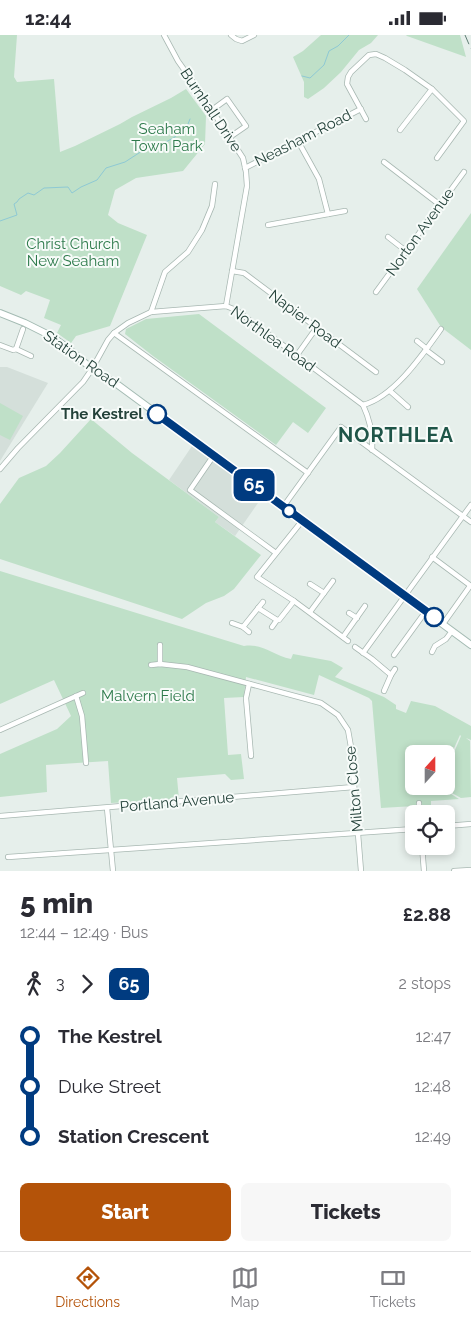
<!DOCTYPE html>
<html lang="en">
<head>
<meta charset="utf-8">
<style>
	body { margin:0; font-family:Raleway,sans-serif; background:#f7f7f7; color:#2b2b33; height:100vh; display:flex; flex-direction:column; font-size:19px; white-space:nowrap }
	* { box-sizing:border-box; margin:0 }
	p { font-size:16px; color:#7c7c81 }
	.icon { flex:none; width:28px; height:28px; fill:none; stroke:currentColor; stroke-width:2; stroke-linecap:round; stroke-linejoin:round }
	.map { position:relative; height:836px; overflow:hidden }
	.sheet { display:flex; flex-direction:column; background:#fff; flex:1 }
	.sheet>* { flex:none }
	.badge { padding:0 10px; border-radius:8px; font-size:18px; line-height:32px }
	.needle { width:32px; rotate:21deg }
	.controls { position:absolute; left:405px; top:710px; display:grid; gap:10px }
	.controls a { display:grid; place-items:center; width:50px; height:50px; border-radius:8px; background:#fff; box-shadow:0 2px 8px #0003; font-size:25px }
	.map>.badge { position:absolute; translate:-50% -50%; box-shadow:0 0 0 2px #fff }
	.legs { display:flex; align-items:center; gap:8px; height:55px; padding:0 20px; font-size:16px }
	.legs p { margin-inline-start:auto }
	.head { display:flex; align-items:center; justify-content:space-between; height:85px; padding:0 20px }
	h1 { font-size:28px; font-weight:800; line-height:38px }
	.action { display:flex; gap:10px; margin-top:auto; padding:10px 20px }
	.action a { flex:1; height:58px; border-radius:8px; background:#b45309; color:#fff; font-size:20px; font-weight:800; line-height:58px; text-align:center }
	.action a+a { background:#f7f7f7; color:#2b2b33 }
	ul { padding:0 20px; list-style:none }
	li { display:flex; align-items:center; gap:18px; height:50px; font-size:19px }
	li i { display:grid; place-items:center; width:8px; height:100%; margin:0 6px; background:currentColor }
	li i::after { content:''; width:12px; height:12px; margin:-6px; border:4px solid; border-radius:50%; background:#fff }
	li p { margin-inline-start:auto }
	li:first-child i { background:linear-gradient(#0000 50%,currentColor 0) }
	li:last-child i { background:linear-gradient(currentColor 50%,#0000 0) }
	.status { display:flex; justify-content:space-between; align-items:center; height:35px; padding:0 25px; background:#fff; direction:ltr }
	.status svg { height:14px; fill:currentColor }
	.dock { display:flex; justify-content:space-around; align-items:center; height:70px; border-top:1px solid #e1e1e2; background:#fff; font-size:14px; color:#7c7c81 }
	.dock a { display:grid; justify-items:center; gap:2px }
	.dock .active { color:#b45309 }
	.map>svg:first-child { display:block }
	.built { fill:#d4dfda }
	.green { fill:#bfe0c8 }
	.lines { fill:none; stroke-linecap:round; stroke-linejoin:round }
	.stream { stroke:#8ec9d4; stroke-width:1 }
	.street-casing { stroke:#a8b8b2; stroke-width:6 }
	.secondary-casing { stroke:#a4bbb3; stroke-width:8 }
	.street { stroke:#fff; stroke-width:4.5 }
	.secondary { stroke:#fff; stroke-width:6 }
	.rail { stroke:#5f7d75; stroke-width:1; stroke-dasharray:10 5; stroke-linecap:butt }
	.line-1-casing { stroke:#fff; stroke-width:11 }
	.line-1 { stroke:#003b80; stroke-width:8 }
	.stop-1-dot { fill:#fff; stroke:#003b80; stroke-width:2.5 }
	.labels { text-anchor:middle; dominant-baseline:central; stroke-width:4; stroke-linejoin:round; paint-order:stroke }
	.street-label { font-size:15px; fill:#24423a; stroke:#f7fbf9 }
	.park-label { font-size:15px; fill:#2d7a4b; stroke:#f7fbf9 }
	.stop-label { font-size:15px; font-weight:bold; fill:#24423a; stroke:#f7fbf9; text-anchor:end }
	.district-label { font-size:20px; font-weight:bold; letter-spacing:1px; fill:#1f5548; stroke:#f7fbf9 }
</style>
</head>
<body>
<div class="status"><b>12:44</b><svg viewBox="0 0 49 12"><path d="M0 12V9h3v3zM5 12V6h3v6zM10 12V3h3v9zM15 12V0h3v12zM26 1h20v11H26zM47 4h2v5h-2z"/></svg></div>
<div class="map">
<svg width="471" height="836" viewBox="0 0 471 836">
	<rect width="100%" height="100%" fill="#e6efeb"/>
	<g class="built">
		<path d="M0,332H7L48,348L0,426Z"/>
		<path d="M192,411L236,443L232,449L258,468L235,501L215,487L219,482L169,445Z"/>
	</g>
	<g class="green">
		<path d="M0,0H17L14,42L17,47L54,44L60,117L75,111L120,89L132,82L171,63L186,54L206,81L205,109L183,136L136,143L115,155L108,180L118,188L147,200L110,291L76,301L71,308L57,298L61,290L44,283L50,265L26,256L21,260L0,251Z"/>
		<path d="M321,0H378L371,8L359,15L341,37L324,53L308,64L304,62V47L293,22L303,16Z"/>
		<path d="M406,0H460L466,22L407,1Z"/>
		<path d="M471,178V315L441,292L417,254Z"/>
		<path d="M199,279L326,373L308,398L293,387L276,410L153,321L125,299L126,294L146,284Z"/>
		<path d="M0,368L23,381L10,405L0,400Z"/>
		<path d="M91,384L132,418L219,482L215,487L261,520L234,554L224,561L206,568L182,584L0,524V469L19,443L46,431L60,418Z"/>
		<path d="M0,536L244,611C264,608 273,621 291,624L293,619L331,626L343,633L335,642L384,662L396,670V674L406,678L411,666L435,671L471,691V705L466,703L470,706L471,762L461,763L450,757L454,746L446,742V736L461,701L460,700L446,731V719H414V751H446V743L452,746L448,757L459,764L431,766V770L381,773L372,666L369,663L319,640L314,660L246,642L244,662L224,663L228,720L241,719L244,744L231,745L225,739L177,743L179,764L111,768L108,726L46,730L47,757L0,762V719L57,694L71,681L54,645L0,669Z"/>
	</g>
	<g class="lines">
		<g class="stream">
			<path d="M302,41L310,43L324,30L329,16L338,11L349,0"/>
			<path d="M0,186L17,180L14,169L17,167L19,164L28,158L34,160L44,153L68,152L72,158L81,152L97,145L106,133L125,127L142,116L155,113L175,102L178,96L186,94L190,84"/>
		</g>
		<g class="street-casing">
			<g id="street">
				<path d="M164,0L178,26L202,60L243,123L246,137L247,151L226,271"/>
				<path d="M231,0L236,4L242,6L254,0"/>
				<path d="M212,75L227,64L246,91L230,102"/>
				<path d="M366,84L347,49L348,42L351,37L369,20L376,19L385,23L405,35L432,54L464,86L437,123"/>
				<path d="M400,95L432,54"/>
				<path d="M298,106L319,144L328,179"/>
				<path d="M384,127L440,170"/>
				<path d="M245,133L361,74"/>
				<path d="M268,190L345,176"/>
				<path d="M388,202L406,216"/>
				<path d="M232,236L244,238L376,337"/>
				<path d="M376,257L464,137"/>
				<path d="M151,277L165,237L188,217L202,195L212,171L215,149"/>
				<path d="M23,294L16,314L31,321"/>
				<path d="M114,298L308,438"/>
				<path d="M417,306L427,314"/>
				<path d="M0,310L13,315L16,314"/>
				<path d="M426,315L442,327"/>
				<path d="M297,320L317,292"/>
				<path d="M390,356L408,372"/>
				<path d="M363,370C394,362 423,319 441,294"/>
				<path d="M214,420L190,455L276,518"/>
				<path d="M0,434L18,413L83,347L92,334L108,305L114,298L128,288L151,277L226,271L236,275L363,370C370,385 373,399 372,415"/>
				<path d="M283,472L341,392L471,487"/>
				<path d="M302,486L257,542L294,566L348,606"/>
				<path d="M432,522L471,551"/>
				<path d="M310,549L324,558"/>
				<path d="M258,573L277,585H279L294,566"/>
				<path d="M310,577L333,546"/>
				<path d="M349,578L357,583"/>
				<path d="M232,588L243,592L249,597"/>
				<path d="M443,589L470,551"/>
				<path d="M243,592L263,567"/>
				<path d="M272,592L277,585"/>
				<path d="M343,602L365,571"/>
				<path d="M160,610V629"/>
				<path d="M355,612L372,624L391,640"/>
				<path d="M432,617L435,611L446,604L452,596"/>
				<path d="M363,618L471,470"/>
				<path d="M394,620L426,576"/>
				<path d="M151,630L160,629L187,632L321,668L338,680L348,695L351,712L361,836"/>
				<path d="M249,649L246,663L251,721"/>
				<path d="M384,656L391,640L395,634"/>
				<path d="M76,661L82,681L86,728"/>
				<path d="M0,695L83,658"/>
				<path d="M419,768V779"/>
				<path d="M107,773L113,836"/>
				<path d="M0,781L354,752"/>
				<path d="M446,791L471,789"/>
				<path d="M422,811L424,836"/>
				<path d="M8,822L414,794"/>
				<path d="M454,836L471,835"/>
			</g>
		</g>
		<g class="secondary-casing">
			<path id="secondary" d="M0,278L25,288L51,301L69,314L92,334L118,350L471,610"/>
		</g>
		<use href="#street" class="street"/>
		<use href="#secondary" class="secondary"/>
		<path class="rail" d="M465,0L471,14"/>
	</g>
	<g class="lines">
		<g class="line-1-casing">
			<path id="line-1" d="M157,379L434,582"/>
		</g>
		<use href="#line-1" class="line-1"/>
	</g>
	<g class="stop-1-dot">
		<circle cx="157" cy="379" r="9"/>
		<circle cx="289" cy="476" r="6"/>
		<circle cx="434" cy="582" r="9"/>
	</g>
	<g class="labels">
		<g class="street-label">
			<text transform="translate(211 75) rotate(56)">Burnhall Drive</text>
			<text transform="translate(303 103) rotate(-27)">Neasham Road</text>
			<text transform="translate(420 197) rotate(-54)">Norton Avenue</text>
			<text transform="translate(305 284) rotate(37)">Napier Road</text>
			<text transform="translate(273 304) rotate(36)">Northlea Road</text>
			<text transform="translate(81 324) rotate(35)">Station Road</text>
			<text transform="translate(354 754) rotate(-95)">Milton Close</text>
			<text transform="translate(177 767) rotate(-5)">Portland Avenue</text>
		</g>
		<g class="park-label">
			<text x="167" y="94">Seaham<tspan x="167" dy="17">Town Park</tspan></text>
			<text x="73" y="209">Christ Church<tspan x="73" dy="17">New Seaham</tspan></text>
			<text x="148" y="661">Malvern Field</text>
		</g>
		<g class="stop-label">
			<text x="143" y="379">The Kestrel</text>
		</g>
		<g class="district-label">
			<text x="396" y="400">NORTHLEA</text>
		</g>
	</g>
</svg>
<div class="controls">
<a><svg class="needle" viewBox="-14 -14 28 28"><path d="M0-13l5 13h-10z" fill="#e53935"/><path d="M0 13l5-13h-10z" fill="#7c7c81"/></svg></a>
<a><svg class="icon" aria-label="locate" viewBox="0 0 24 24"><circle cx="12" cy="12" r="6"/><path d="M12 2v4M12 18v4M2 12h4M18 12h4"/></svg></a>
</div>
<b class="badge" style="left:254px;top:450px;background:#003b80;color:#fff">65</b>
</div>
<section class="sheet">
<div class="head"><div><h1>5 min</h1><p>12:44 – 12:49 · Bus</p></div><b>£2.88</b></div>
<div class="legs"><svg class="icon" aria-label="walk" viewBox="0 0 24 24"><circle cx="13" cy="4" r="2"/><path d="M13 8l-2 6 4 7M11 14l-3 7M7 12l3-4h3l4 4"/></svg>3<svg class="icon" aria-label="forward" viewBox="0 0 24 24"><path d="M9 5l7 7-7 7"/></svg><b class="badge" style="background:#003b80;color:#fff">65</b><p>2 stops</p></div>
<ul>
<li><i style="color:#003b80"></i><b>The Kestrel</b><p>12:47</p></li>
<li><i style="color:#003b80"></i><span>Duke Street</span><p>12:48</p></li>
<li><i style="color:#003b80"></i><b>Station Crescent</b><p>12:49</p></li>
</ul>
<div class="action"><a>Start</a><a>Tickets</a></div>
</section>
<nav class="dock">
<a class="active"><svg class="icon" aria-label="directions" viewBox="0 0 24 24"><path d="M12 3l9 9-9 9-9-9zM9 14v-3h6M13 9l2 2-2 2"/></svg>Directions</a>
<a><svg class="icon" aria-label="map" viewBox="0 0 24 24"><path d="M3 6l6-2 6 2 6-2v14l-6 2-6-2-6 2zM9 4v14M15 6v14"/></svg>Map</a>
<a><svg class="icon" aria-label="tickets" viewBox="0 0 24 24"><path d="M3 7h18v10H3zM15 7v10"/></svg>Tickets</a>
</nav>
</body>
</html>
